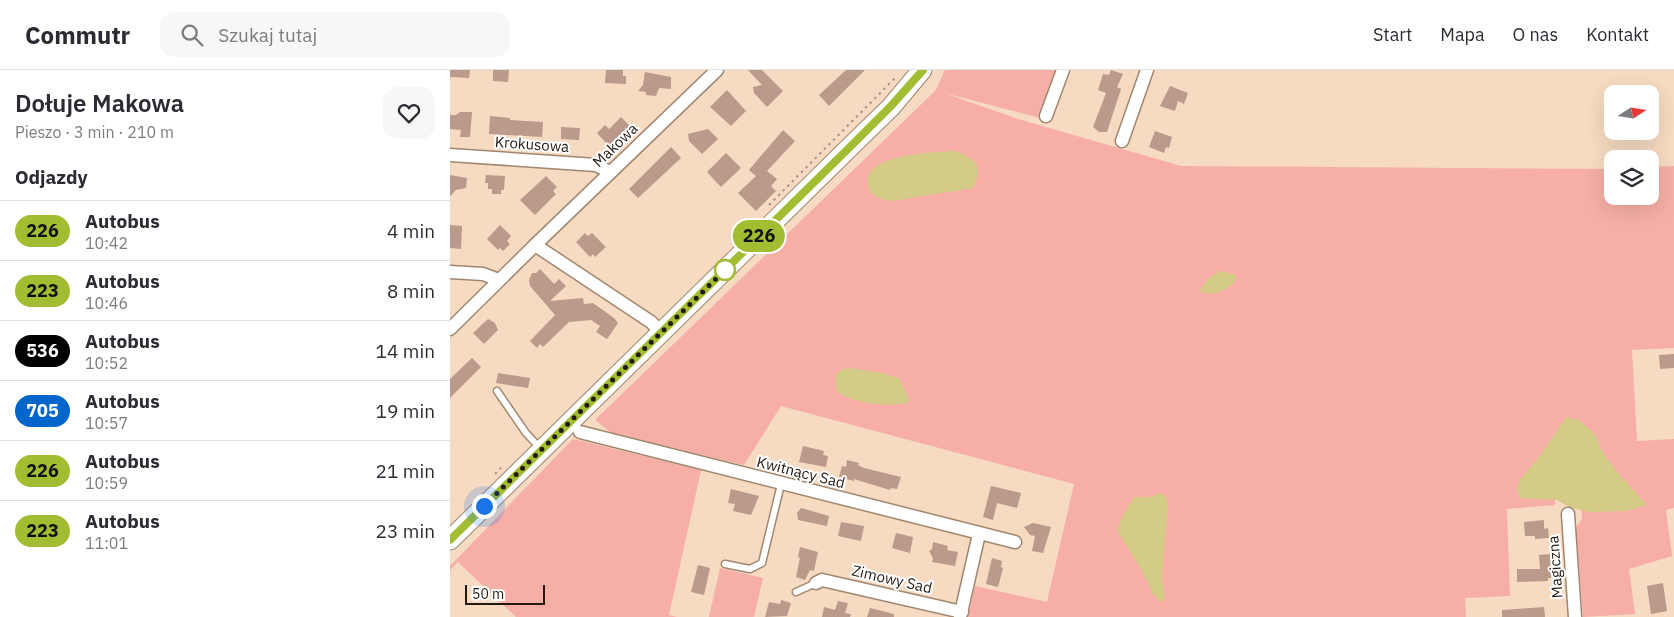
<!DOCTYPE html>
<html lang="pl">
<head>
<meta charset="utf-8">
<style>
	body { margin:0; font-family:"IBM Plex Sans",sans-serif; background:#f7f7f7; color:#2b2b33; height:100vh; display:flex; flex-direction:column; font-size:19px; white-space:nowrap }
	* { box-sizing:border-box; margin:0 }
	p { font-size:16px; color:#7c7c81 }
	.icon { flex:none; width:28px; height:28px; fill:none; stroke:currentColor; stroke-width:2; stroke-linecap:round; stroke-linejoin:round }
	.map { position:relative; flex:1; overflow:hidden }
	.details { display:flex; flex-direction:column; background:#fff; width:450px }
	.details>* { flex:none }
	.badge { padding:0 10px; border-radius:16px; font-size:18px; line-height:32px }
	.needle { width:32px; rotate:78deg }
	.buttons { position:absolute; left:1154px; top:15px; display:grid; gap:10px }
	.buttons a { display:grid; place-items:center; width:55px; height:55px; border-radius:10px; background:#fff; box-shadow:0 5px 20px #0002; font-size:25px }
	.scale { position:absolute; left:15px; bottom:12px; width:80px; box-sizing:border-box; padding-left:5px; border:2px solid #231910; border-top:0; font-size:14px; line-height:18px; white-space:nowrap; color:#231910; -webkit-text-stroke:4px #fff; paint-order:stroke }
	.you { position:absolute; width:25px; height:25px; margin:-12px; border:4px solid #fff; border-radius:50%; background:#1a73e8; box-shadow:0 0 0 8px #1a73e833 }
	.map>.badge { position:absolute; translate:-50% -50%; box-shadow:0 0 0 2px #fff }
	h2 { padding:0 15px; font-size:19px; line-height:45px }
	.round { display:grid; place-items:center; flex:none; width:52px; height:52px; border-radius:15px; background:#f7f7f7 }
	.summary { display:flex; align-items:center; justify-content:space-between; height:85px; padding:0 15px }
	h1 { font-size:24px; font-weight:600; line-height:38px }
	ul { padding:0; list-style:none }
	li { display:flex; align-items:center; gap:15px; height:60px; padding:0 15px; border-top:1px solid #e1e1e2 }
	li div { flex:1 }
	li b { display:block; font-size:19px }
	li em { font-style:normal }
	li .badge { min-width:55px; font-weight:700; text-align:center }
	header { display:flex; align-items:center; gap:30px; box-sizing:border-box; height:70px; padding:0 25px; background:#fff; border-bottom:1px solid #e1e1e2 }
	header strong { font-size:24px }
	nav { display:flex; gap:28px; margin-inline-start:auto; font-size:18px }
	.search { width:350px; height:45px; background:#f7f7f7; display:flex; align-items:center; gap:12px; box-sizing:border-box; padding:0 18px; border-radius:15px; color:#7c7c81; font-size:19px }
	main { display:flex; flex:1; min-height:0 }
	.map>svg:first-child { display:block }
	.green { fill:#f6aea6 }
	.water { fill:#d3cb86 }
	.building { fill:#bb998b }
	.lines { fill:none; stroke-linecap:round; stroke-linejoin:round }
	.service-casing { stroke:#a08770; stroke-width:9 }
	.minor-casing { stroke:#a08770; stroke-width:15 }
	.primary-casing { stroke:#a08770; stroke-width:21 }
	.path { stroke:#aa9582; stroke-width:2; stroke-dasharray:2.5 4; stroke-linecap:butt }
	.service { stroke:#fff; stroke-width:6 }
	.minor { stroke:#fff; stroke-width:12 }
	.primary { stroke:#fff; stroke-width:19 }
	.line-casing { stroke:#fff; stroke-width:11 }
	.line { stroke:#a2bd31; stroke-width:8 }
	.walk { stroke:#231910; stroke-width:5; stroke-dasharray:0 9 }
	.stop-dot { fill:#fff; stroke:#a2bd31; stroke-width:2.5 }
	.labels { text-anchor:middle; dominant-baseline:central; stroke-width:4; stroke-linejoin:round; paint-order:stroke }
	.street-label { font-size:15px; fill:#231910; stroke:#fff }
</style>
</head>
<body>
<header>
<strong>Commutr</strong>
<div class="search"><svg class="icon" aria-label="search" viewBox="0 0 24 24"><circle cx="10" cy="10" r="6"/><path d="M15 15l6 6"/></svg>Szukaj tutaj</div>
<nav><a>Start</a><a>Mapa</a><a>O nas</a><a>Kontakt</a></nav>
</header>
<main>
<section class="details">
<div class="summary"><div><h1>Dołuje Makowa</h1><p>Pieszo · 3 min · 210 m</p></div><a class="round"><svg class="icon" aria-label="heart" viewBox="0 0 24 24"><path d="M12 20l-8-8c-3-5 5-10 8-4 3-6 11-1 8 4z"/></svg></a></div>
<h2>Odjazdy</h2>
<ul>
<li><span class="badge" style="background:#a2bd31;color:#111">226</span><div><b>Autobus</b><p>10:42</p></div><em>4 min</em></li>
<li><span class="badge" style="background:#a2bd31;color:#111">223</span><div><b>Autobus</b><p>10:46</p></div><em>8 min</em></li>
<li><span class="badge" style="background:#000;color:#fff">536</span><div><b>Autobus</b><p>10:52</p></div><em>14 min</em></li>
<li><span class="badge" style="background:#06c;color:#fff">705</span><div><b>Autobus</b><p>10:57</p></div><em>19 min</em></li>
<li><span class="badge" style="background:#a2bd31;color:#111">226</span><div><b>Autobus</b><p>10:59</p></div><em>21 min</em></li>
<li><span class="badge" style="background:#a2bd31;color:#111">223</span><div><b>Autobus</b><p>11:01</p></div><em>23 min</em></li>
</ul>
</section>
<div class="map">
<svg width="1224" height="547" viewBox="0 0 1224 547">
	<rect width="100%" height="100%" fill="#f6dac1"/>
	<g class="green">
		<path d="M495,0H607L590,48L494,23L568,49L731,96L1162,99V126H1200V97L1224,96V278L1182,280L1187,371L1224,369V438L1216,440L1222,486L1179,499L1185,544L1133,547L1126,457L1132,449L1131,425L1105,428V435L1057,439L1060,526L1015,528L1016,547H518L525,516L597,532L624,414L331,336L294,395L164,365L145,350L486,20Z"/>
		<path d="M123,369L251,400L219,545L227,547H66L8,492L0,500V496Z"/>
		<path d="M270,498L313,508L304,547H259Z"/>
	</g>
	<g class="water">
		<path d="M505,81C526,90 534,95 523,118L442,131C433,130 423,128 419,119C405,84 485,82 505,81Z"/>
		<path d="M771,201L786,205L784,213C774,221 762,227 750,221C755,210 761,206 771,201Z"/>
		<path d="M400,298L432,303L449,308L460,331C445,339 399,333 387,321L385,306L391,300Z"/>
		<path d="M1116,347L1129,350L1140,359L1146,366L1150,378L1168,403L1197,435L1177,441L1139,442L1119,437L1107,430L1070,428L1067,420L1069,411L1092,383Z"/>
		<path d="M712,423L716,427L718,436L712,507L715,530L710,532L703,524L692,501L667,460L674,443L684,427H699Z"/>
	</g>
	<g class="building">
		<path d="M0,0H20L19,8L0,7Z"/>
		<path d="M43,0H59L58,12L43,11Z"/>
		<path d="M156,0H173V6H176V14L155,13Z"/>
		<path d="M298,0H312L333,21L317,37L304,23L303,17L312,15Z"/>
		<path d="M396,0H415L379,36L369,25Z"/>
		<path d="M661,0L673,4L667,17L671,19L657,62H649L643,57L656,23L648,20L653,4L659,5Z"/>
		<path d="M195,2L221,7V19L209,18L206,26L196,25V22L188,21L193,15Z"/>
		<path d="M720,16L738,23L734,34L728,31L725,41L710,36Z"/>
		<path d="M277,20L296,41L281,56L260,37Z"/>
		<path d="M10,42H22L20,67H10L11,60L0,59V45H6Z"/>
		<path d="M40,46L60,48V50L93,52L92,67L39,64Z"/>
		<path d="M171,47L181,57L160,77L147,63L155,55L159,59Z"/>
		<path d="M111,57L130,58L129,70L111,69Z"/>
		<path d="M258,59L268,69L252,84L239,71L238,64Z"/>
		<path d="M333,60L345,71L317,101L327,109L321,116L326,121L306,141L288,123L306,106L299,100Z"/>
		<path d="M705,61L722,67L719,78L716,77L714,83L699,77Z"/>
		<path d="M221,77L231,88L188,128L179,119Z"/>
		<path d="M276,83L291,98L271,117L257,102Z"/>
		<path d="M0,105L17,108L16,118L6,120L0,126Z"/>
		<path d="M36,105L55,106L54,120H51V124H42V119H38V113H35Z"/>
		<path d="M96,106L107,117L103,121L106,124L85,145L70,130Z"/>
		<path d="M0,155L12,156L11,179L0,178Z"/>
		<path d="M50,155L61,166L57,171L60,174L53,181L50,178L48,180L37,169Z"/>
		<path d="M135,163L138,166L142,163L156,177L145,187L143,184L140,187L126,172Z"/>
		<path d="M90,199L104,214L109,209L116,216L100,231L133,228L134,234L143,233L164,248L168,253L157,269L146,262L150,256L141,250L119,252L93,277L90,274L87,278L80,271L105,245L80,216L79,210L82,203H86Z"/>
		<path d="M38,249L45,253L48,260L34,274L23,263Z"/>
		<path d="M1224,284V298L1210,299L1209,285Z"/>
		<path d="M22,288L31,297L0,328V309Z"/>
		<path d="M48,303L80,308L78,318L46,313Z"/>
		<path d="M353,376L374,381L373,385L378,386L376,397L349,392Z"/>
		<path d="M397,390L409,393L408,395L414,398L451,407L447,419L441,418L440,420L404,409V411L389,407L392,396L396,397Z"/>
		<path d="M541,416L571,423L567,438L547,433L543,450L533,447Z"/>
		<path d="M281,419L309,426L301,445L283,441L285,434L278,433Z"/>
		<path d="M351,438L379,446L377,456L348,450L347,443Z"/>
		<path d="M1094,450V459L1098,458L1099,468L1085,469V466H1075L1074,452Z"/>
		<path d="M391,452L414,456L411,471L388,466Z"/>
		<path d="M583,453L601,457L593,483L582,481L585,466L580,465L574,457Z"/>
		<path d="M446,463L463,467L460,483L442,478Z"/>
		<path d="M483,472L498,476L497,480L508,482L505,496L482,492L483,488L479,481L482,479Z"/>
		<path d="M350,477L368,482L364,501L360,500L355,510L346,507L350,488L348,487Z"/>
		<path d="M1100,484L1101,508H1098V511L1067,512V499H1090L1089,485Z"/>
		<path d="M542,488L552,491L551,497L553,498L548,517L536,514Z"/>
		<path d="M248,495L260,498L254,525L241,522Z"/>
		<path d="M1213,513L1217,541L1201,544L1197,516Z"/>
		<path d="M331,530L341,533L337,546L315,547L319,532L330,534Z"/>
		<path d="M388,531L398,533L395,543L401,544L400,547H372L374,537L385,540Z"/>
		<path d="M1094,537L1095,547H1052V540Z"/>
		<path d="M420,538L444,544V547H417Z"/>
	</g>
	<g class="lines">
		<g class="service-casing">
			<g id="service">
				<path d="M47,321L76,363L91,379"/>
				<path d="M275,494L300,499L312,493L331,414"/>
				<path d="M346,522L366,513"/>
			</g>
		</g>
		<g class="minor-casing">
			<g id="minor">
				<path d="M596,46L613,0"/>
				<path d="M672,71L697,0"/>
				<path d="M0,85L146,95L160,102"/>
				<path d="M85,175L267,0"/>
				<path d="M0,202L33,204L49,210"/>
				<path d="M0,259L85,175L201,252L211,262"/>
				<path d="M130,362L565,472"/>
				<path d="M1118,444L1125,547"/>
				<path d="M366,513L372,510L512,542"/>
				<path d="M510,547L529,464"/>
			</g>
		</g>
		<g class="primary-casing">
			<path id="primary" d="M0,470L403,74L441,37L472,0"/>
		</g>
		<g class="path">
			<path d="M319,135L446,7"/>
			<path d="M45,404L54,395"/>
		</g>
		<use href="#service" class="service"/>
		<use href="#minor" class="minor"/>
		<use href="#primary" class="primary"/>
	</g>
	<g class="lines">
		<g class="line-casing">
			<path id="line" d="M0,470L403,74L441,36L473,0"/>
		</g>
		<use href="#line" class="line"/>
		<path class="walk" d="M34,436L275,200"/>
	</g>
	<circle class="stop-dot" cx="275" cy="200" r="10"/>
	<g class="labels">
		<g class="street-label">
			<text transform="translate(82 74) rotate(4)">Krokusowa</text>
			<text transform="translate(165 75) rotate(-44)">Makowa</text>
			<text transform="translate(351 402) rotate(14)">Kwitnący Sad</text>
			<text transform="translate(1105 497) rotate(-94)">Magiczna</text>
			<text transform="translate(442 509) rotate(13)">Zimowy Sad</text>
		</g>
	</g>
</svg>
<div class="buttons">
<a><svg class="needle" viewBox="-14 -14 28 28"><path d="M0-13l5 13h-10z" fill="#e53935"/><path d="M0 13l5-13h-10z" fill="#7c7c81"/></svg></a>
<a><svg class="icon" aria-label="layers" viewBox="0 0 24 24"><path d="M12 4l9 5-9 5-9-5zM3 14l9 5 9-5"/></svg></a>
</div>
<div class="scale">50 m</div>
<div class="you" style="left:34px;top:436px"></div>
<b class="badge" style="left:309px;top:166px;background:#a2bd31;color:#111">226</b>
</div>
</main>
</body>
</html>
